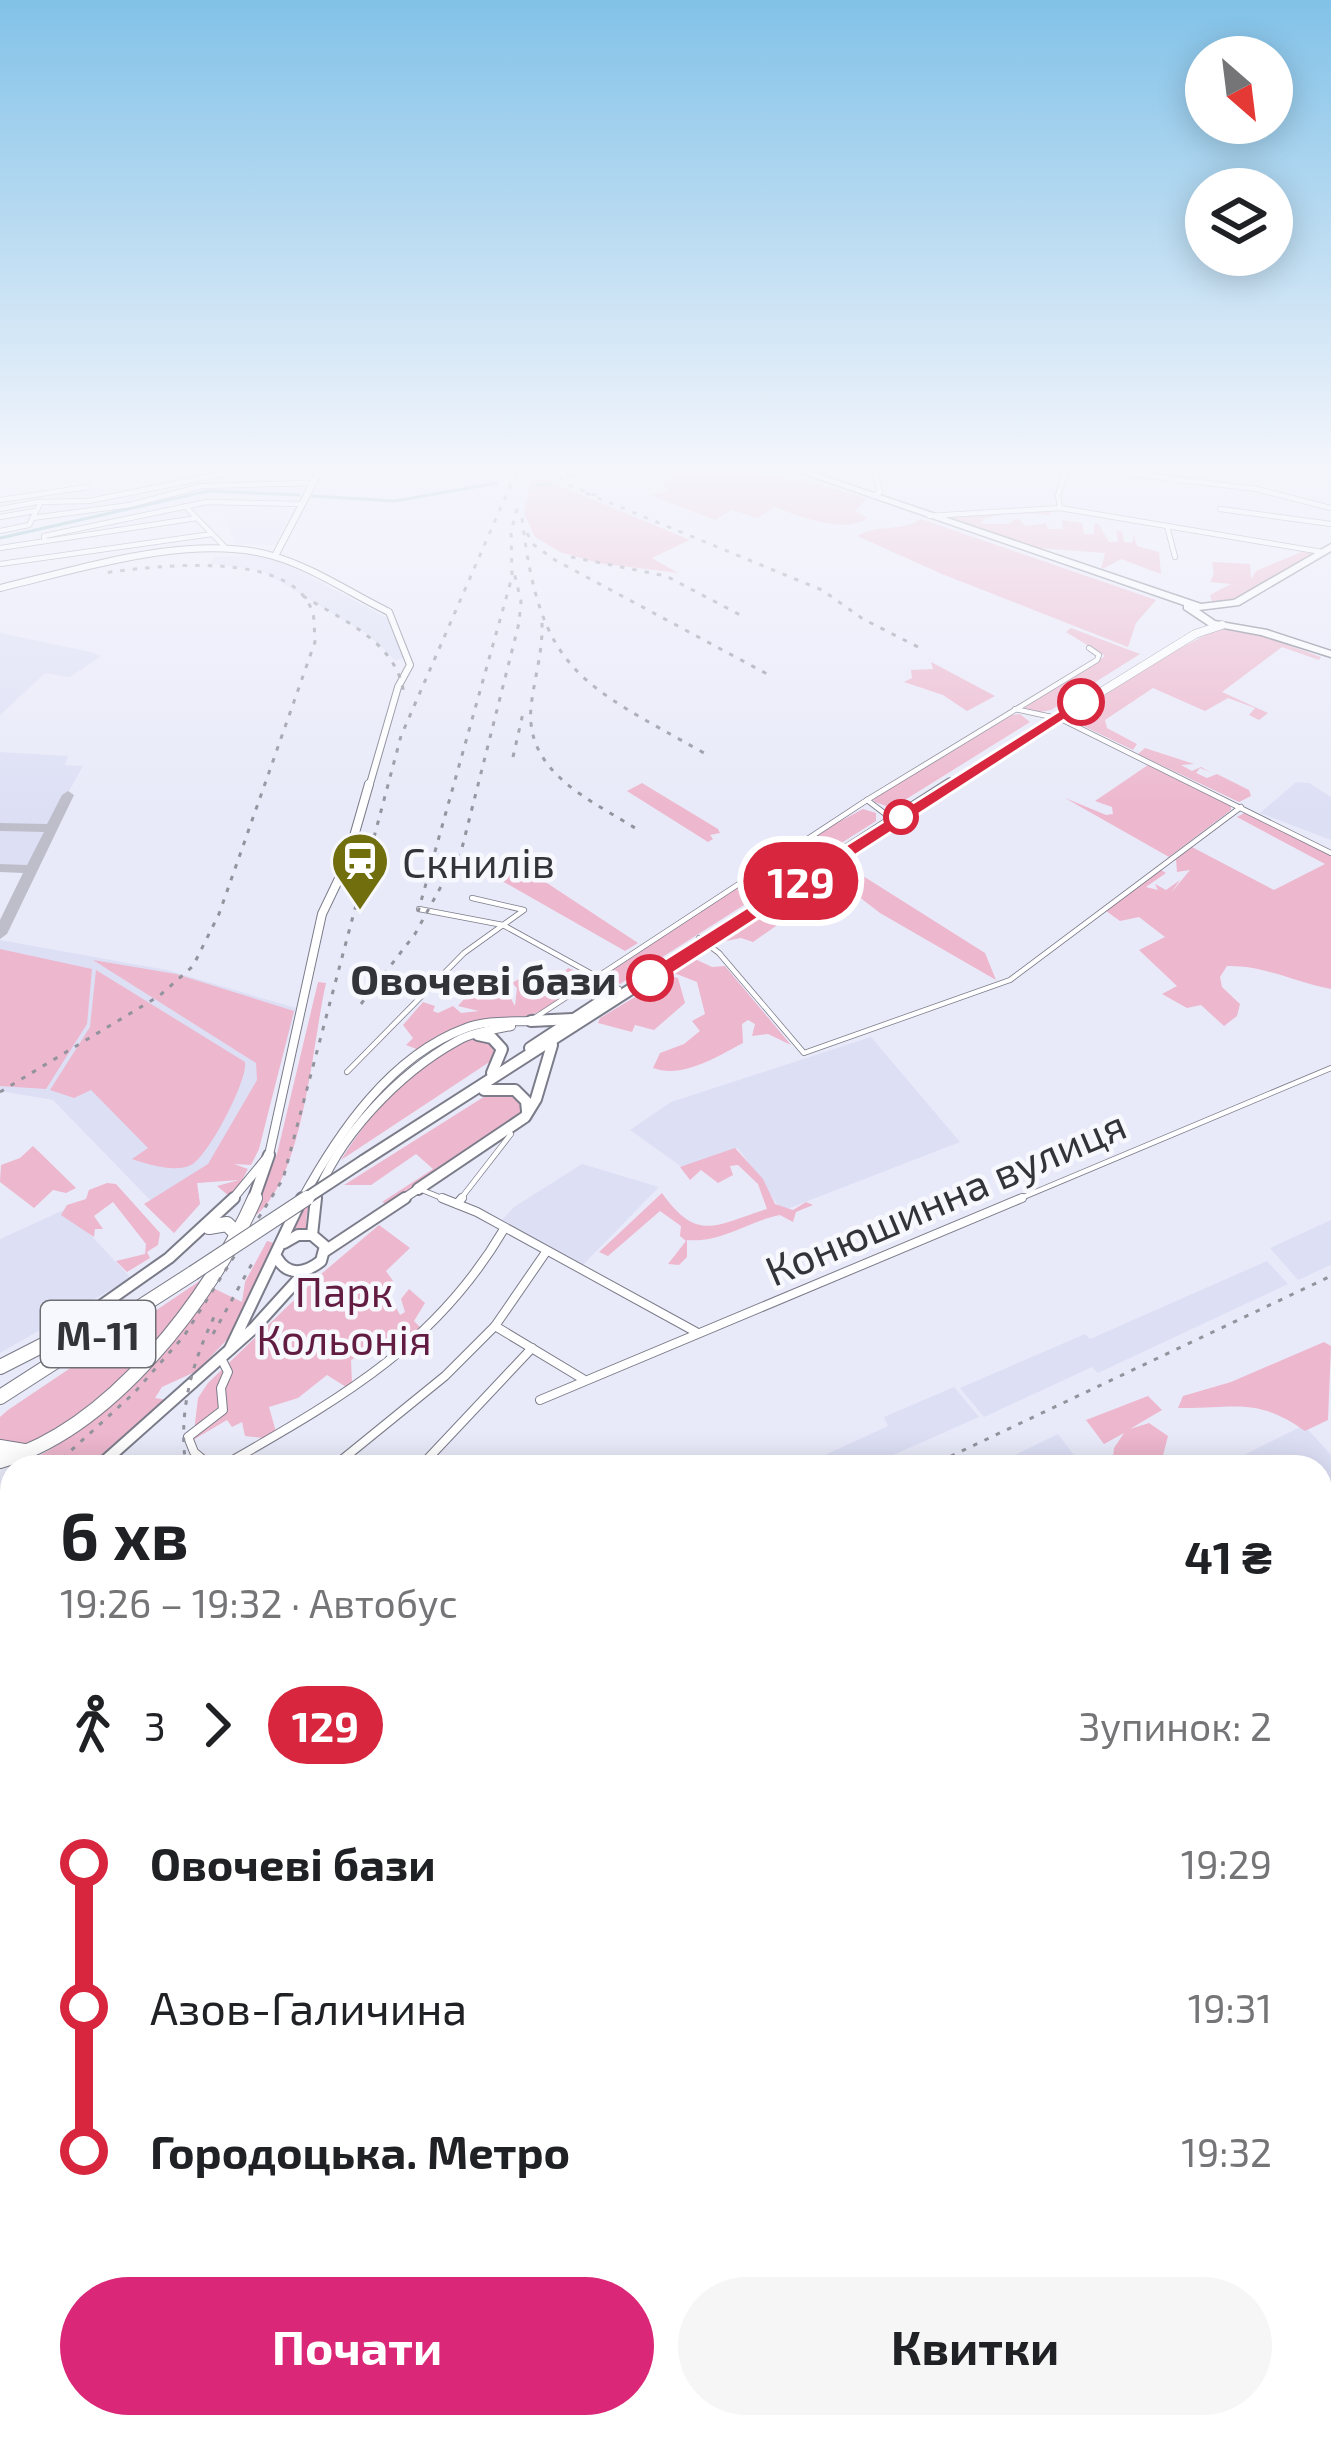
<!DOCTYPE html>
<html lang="uk">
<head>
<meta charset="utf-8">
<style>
	body { margin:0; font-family:"Exo 2",sans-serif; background:#f6f6f6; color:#202124; height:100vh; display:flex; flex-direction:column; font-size:45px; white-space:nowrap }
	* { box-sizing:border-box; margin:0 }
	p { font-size:39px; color:#757577 }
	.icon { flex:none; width:66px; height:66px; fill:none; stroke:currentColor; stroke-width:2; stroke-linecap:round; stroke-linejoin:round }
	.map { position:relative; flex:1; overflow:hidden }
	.details { position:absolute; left:0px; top:1455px; width:1332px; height:984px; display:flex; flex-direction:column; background:#fff; border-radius:36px 36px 0 0; box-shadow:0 6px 30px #0003 }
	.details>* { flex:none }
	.badge { padding:0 24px; border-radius:39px; font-size:42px; line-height:78px }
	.needle { width:78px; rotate:152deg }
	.tools { position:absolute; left:1185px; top:36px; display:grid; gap:24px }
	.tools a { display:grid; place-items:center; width:108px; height:108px; border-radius:50%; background:#fff; box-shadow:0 6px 30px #0003; font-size:60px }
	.map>.badge { position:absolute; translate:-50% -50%; box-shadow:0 0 0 6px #fff }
	.legs { display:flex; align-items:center; gap:18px; height:132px; padding:0 60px; font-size:39px }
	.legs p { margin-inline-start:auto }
	.headline { display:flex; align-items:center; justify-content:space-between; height:204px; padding:0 60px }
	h1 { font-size:66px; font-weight:700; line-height:90px }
	.action { display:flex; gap:24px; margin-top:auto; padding:24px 60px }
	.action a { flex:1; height:138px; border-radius:72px; background:#db2777; color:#fff; font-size:48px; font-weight:700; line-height:138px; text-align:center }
	.action a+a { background:#f6f6f6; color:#202124 }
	ul { padding:0 60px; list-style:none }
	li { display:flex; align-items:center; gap:42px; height:144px; font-size:45px }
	li i { display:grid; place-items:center; width:18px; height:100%; margin:0 15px; background:currentColor }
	li i::after { content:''; width:30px; height:30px; margin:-15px; border:9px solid; border-radius:50%; background:#fff }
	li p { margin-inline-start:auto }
	li:first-child i { background:linear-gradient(#0000 50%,currentColor 0) }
	li:last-child i { background:linear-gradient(currentColor 50%,#0000 0) }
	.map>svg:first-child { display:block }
	.built { fill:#dddff5 }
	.green { fill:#edb7cd }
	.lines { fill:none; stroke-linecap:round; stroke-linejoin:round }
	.stream { stroke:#6fa6b3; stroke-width:3 }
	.river { stroke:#89d7e7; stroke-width:8 }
	.taxiway { fill:#bebecb; fill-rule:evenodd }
	.street-far2-casing { stroke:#7b7c8a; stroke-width:6 }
	.street-far1-casing { stroke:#7b7c8a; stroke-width:10 }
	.street-casing { stroke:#7b7c8a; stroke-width:12 }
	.secondary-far2-casing { stroke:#7b7c8a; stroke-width:8 }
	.secondary-far1-casing { stroke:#7b7c8a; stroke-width:10 }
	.secondary-casing { stroke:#7b7c8a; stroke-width:14 }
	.primary-far2-casing { stroke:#7b7c8a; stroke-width:9 }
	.primary-far1-casing { stroke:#7b7c8a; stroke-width:14 }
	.primary-casing { stroke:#7b7c8a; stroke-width:16 }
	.highway-casing { stroke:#7b7c8a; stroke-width:3 }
	.street-far2 { stroke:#fff; stroke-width:4.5 }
	.street-far1 { stroke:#fff; stroke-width:8 }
	.street { stroke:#fff; stroke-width:9 }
	.secondary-far2 { stroke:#fff; stroke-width:6 }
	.secondary-far1 { stroke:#fff; stroke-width:8 }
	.secondary { stroke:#fff; stroke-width:10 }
	.primary-far2 { stroke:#fff; stroke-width:8 }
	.primary-far1 { stroke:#fff; stroke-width:10 }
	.primary { stroke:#fff; stroke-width:14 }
	.highway { fill:#fff; fill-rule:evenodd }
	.rail { stroke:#92939d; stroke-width:3; stroke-dasharray:4.5 8; stroke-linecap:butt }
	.primary-bridge-far1-casing { stroke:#7b7c8a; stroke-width:14; stroke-linecap:butt }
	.primary-bridge-casing { stroke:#7b7c8a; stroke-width:16; stroke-linecap:butt }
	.primary-bridge-far1 { stroke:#fff; stroke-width:10 }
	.primary-bridge { stroke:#fff; stroke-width:14 }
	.line-1 { fill:#d7263d; stroke:#fff; stroke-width:3 }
	.stop-1-dot { fill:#fff; stroke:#d7263d; stroke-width:6 }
	.labels { text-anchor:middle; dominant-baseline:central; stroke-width:9; stroke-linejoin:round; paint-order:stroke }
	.shield { fill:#f7f8fe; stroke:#6e6f75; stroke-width:3 }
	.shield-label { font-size:39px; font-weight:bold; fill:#33343a }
	.poi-label { font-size:42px; fill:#33343a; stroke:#f7f8fe; text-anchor:start }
	.stop-label { font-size:42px; font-weight:bold; fill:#33343a; stroke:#f7f8fe; text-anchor:end }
	.street-label { font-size:42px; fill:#33343a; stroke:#f7f8fe }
	.park-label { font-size:42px; fill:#621b41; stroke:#f7f8fe }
</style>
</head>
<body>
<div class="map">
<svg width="1331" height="2439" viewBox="0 0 1331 2439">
	<rect width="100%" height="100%" fill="#e9eaf9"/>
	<g class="built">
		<path d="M243,510L289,512L276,545L234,544L225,514Z"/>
		<path d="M254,555L283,562L389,619L404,658L395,660L368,635L262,571L209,563L215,557Z"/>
		<path d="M0,633L91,652L101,656L70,677L45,673L0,715Z"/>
		<path d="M0,752L68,756L65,765L83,766L27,866H0Z"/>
		<path d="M1296,782L1309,783L1331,797V840L1260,813Z"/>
		<path d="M0,940L167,970L296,1008L262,1132L220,1179L197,1183L200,1204L174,1233L151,1201L53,1100L0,1091Z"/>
		<path d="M871,1037L960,1142L782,1211L738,1148L682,1167L630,1130L671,1102Z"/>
		<path d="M582,1164L659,1187L580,1268L499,1223L514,1207Z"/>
		<path d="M66,1209L131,1278L0,1353V1239Z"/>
		<path d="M1331,1220V1265L1298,1280L1270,1248Z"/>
		<path d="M1267,1261L1288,1284L1098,1373L1092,1367L984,1417L960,1388L1085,1334L1090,1339Z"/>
		<path d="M954,1387L979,1417L866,1467L801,1466L888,1426L884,1417Z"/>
		<path d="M1304,1425L1331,1455V1574L1320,1561V1467H1240L1234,1460Z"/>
		<path d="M1058,1434L1083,1467H990Z"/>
	</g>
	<g class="green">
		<path d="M679,468C744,468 805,477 867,499L855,511L868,518C842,535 801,516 774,507L758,518L732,510L715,520L649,495L669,491L662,483Z"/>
		<path d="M532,474L690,540L652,558L678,573L598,563L560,552L535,537L524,513Z"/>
		<path d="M1050,509L1051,515L1007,513L983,519L982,524H1008L1018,518L1025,526L1046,523L1048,529H1063L1062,520L1082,523L1084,534H1094V523L1099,524L1109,542H1118L1116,531H1122L1124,542L1132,543L1134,535L1137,546L1159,552L1161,574L1121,559L1101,570L1105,553L1037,548L940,515Z"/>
		<path d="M921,519L1156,600L1136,623L1128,647L942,574L857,536C880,523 898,533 921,519Z"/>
		<path d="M1301,552L1313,553L1232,601L1213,605L1210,595L1231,584L1210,582L1214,574L1212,562L1250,564L1251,579L1256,571Z"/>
		<path d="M1071,628L1140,654L1051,710L1034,713L1024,708L1105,656L1066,632Z"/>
		<path d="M1217,629H1243L1321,657L1319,660L1282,647L1222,692L1268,713L1259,720L1249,715L1255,708L1228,698L1205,711L1153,688L1105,720L1107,728L1137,744L1133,750L1067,718V713L1075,716L1144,667Z"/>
		<path d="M931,662L995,696L967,711L943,695L904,682L912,678L911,670L933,669Z"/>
		<path d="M1020,714L1030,722L892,808L875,802L873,799L1006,716Z"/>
		<path d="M1145,748L1194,764L1181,765L1192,771L1201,767L1210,772L1200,768L1196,773L1207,778L1217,774L1249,790L1251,796L1239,802L1138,754Z"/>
		<path d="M1148,765L1231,805V810L1169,857L1065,798L1106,815L1113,814L1112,807L1095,801Z"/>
		<path d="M642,783L718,829L720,833L710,835L713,839L708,842L627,791Z"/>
		<path d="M863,809L876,813V821L620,984L604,976L816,834Z"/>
		<path d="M1246,812L1331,855V989C1295,982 1263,965 1227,966L1220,977L1222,987L1240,1004L1237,1016L1224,1026L1201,1005L1187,1008L1162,994L1177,986L1139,950L1165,937L1139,917L1120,921L1106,911L1161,870L1166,873L1146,887L1158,890L1155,884L1166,890L1180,880L1171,893L1190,870L1177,872L1176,859L1192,847L1274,890L1325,864L1237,817Z"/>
		<path d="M509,858L638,943L625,951L490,874Z"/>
		<path d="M835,870L850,874L753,942L741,938L716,943Z"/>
		<path d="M863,876L985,953L996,980L880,913L845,886Z"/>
		<path d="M0,949L92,969L87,1024L46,1089L0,1086Z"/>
		<path d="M695,959L712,967L725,966L791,1045L768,1034L752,1036L755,1024L748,1020L742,1024L743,1043C718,1056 683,1079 653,1068L660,1053L684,1044L700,1031L692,1021L705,1014L697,982L674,973Z"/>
		<path d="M93,960L176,974L294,1011L259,1149L251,1165L234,1164L248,1169L241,1182L252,1172L229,1196L217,1186L239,1180L197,1183L200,1204L174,1233L144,1204L208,1164L257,1080L256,1063Z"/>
		<path d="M568,968L586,975C559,1019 507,1016 465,1036C416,1058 296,1175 307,1231L288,1234C335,1149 366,1097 447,1041L419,1050L406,1045L413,1038L403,1025L423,1002L435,1006L433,1011L438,1013L453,1006L461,1013L479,1011L458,1006L465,998L455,996L473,989L480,994L487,984L510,997L515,1006L517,988L512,983L519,979L527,986L543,973L558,980Z"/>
		<path d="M96,970L245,1062C248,1080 208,1157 191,1165C175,1173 147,1164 132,1159L148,1148L91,1090L74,1098L50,1090L90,1027Z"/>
		<path d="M670,976L678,978L685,1003L654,1030L635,1025L632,1032L598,1023L600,1018Z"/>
		<path d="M318,982L326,983C312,1043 304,1185 251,1219L277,1154Z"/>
		<path d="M472,1038L495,1042L500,1055L341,1160C370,1113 417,1057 472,1038Z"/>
		<path d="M508,1091L523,1101L522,1114L389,1205L382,1202L433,1169L416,1154L371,1185H344L490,1093Z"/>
		<path d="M33,1146L76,1188L66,1193L53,1190L34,1208L0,1182L1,1165L20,1158Z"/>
		<path d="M735,1148L763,1179L775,1204L793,1210L806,1202L813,1205L796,1212L793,1222L780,1215C746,1222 721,1243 687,1240V1257L679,1265L668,1264L686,1241L680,1236L681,1226L660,1211L608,1256L599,1252L662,1193C698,1244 717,1224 767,1209L758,1184L738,1165L730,1166L733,1175L718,1183L701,1170L690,1180L680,1167Z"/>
		<path d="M107,1183L116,1184L160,1233L158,1245L147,1252L150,1258L127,1272L116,1261L145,1254L146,1244L113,1202L94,1216L103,1229H95L94,1237L61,1215L67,1205L86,1199L89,1190Z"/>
		<path d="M379,1225L410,1248L386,1271L393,1281L386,1289L400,1315L405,1312L401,1299L409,1289L425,1303L414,1321L423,1330L413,1342L398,1333L351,1360L352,1382L346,1387L327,1375L298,1398L269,1407L276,1432L264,1438L245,1436L242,1422L232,1427L227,1420L193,1440L198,1398L208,1383L320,1275Z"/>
		<path d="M267,1241L274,1243L244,1322L197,1371L162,1387L155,1398L167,1400L92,1467H12C87,1443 167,1351 213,1288L242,1302L245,1282Z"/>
		<path d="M213,1272C168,1344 104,1395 37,1444L0,1442V1417L8,1410Z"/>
		<path d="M1324,1342L1331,1346L1328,1420L1305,1431C1256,1396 1234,1409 1178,1408L1183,1396L1231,1382Z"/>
		<path d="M1148,1396L1162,1410L1130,1429L1149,1423L1168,1436L1160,1467H1112L1114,1448L1124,1433L1104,1444L1086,1420Z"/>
		<path d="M1331,1654V2439H0V2345L12,2338V2427H1320V1661Z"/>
	</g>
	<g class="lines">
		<g class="stream">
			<path d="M567,477L591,468"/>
			<path d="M537,485L550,484"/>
			<path d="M312,496L395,501L497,483"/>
			<path d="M0,538L208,491L299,495"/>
		</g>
		<path class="river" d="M1252,468L1269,474L1318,468"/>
		<path class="taxiway" d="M68,791L74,795L7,934L0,939V920L23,873L0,872V864L27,865L44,832L0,831V823L47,824L62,795Z"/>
		<g class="street-far2-casing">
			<g id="street-far2">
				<path d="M1082,468L1257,489L1331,508"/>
				<path d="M873,496L880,492L874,468"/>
				<path d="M0,500L87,487"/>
				<path d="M185,506L224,546"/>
				<path d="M1060,508L1058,495L1067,468"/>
				<path d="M0,509L37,502L89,501L243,470L320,471"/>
				<path d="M1220,509L1331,524"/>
				<path d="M929,516L1060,508L1322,552"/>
				<path d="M0,517L35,511"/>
				<path d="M32,518L130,505L202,486L313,483"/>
				<path d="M1167,526L1175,557"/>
				<path d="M0,531L29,525L41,502"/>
				<path d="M45,541L44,536L207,502L300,504"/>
				<path d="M0,548L197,518"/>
				<path d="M0,564L212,534"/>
				<path d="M1015,709L1061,719L1331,853"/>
				<path d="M867,800L892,819"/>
				<path d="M419,909L503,925L619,989"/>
				<path d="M699,938L719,953L804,1053L1010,980L1241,807"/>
				<path d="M533,1019L867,800L1097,660L1099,655L1089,648"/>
				<path d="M347,1072L464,953L524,910L472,898"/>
				<path d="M422,1190L449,1201"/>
				<path d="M459,1201L511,1134"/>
				<path d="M1014,1201L1331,1068"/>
			</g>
		</g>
		<g class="street-far1-casing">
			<g id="street-far1">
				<path d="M442,1198L477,1212L696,1332"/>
				<path d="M457,1204L462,1198"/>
				<path d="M495,1326L583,1379"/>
				<path d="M540,1400L1022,1198"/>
				<path d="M212,1467L194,1452L188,1437L223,1410L221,1388L228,1372L221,1358"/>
				<path d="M221,1467C337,1400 434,1348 504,1229"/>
				<path d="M333,1467L445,1376L495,1326L546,1252"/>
				<path d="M420,1467L532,1348"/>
				<path d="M1320,1641L1331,1635"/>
			</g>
		</g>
		<g class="street-casing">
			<path id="street" d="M0,1932L12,1919"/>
		</g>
		<g class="secondary-far2-casing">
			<g id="secondary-far2">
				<path d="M275,556L321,468"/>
				<path d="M0,588C80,569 193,532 273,556C312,567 352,594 389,612L410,665L398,687L369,787"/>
			</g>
		</g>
		<g class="secondary-far1-casing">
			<g id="secondary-far1">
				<path d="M231,1201L269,1155L322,914L346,864L369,784"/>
				<path d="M301,1201C338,1133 390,1056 466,1028C486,1020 510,1022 531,1021"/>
				<path d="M315,1201C336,1138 399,1073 457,1041C473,1032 493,1030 511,1026"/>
				<path d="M400,1201L418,1189"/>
			</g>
		</g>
		<g class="secondary-casing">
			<g id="secondary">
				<path d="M284,1243L298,1235H312"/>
				<path d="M325,1251L405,1198"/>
				<path d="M277,1258C288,1277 306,1273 321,1261L325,1246L312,1235L316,1198"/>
				<path d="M51,1341L169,1258L234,1198"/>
				<path d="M230,1349L302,1198"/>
				<path d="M98,1467L254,1328L303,1274"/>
				<path d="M0,1557L12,1546"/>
			</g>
		</g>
		<g class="primary-far2-casing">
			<path id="primary-far2" d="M947,787L1195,634L1222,625"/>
		</g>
		<g class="primary-far1-casing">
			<g id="primary-far1">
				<path d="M531,1021L573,1019"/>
				<path d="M478,1035L492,1038L502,1049L492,1073"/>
				<path d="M530,1048L603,1000"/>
				<path d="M484,1090H515L526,1101L527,1111"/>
				<path d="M363,1161L951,784"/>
				<path d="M418,1189L525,1117L536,1099L552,1045"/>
				<path d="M253,1201L269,1155"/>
			</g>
		</g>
		<g class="primary-casing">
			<g id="primary">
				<path d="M209,1227L227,1224L239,1236"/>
				<path d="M0,1367L51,1341"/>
				<path d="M0,1397L193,1273"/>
				<path d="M0,1447L24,1451"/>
				<path d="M0,1461C110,1430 211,1298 255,1198"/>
			</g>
		</g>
		<g class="highway-casing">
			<path id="highway" d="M787,468H800L1201,604L1234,600L1331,544V551L1239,605L1199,610L1215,621L1267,630L1331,651V657L1261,635L1208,625L1184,609V605Z"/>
		</g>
		<use href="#street-far2" class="street-far2"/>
		<use href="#street-far1" class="street-far1"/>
		<use href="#street" class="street"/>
		<use href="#secondary-far2" class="secondary-far2"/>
		<use href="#secondary-far1" class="secondary-far1"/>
		<use href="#secondary" class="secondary"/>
		<use href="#primary-far2" class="primary-far2"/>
		<use href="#primary-far1" class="primary-far1"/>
		<use href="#primary" class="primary"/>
		<use href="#highway" class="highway"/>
		<g class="rail">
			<path d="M550,468L570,486L601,497"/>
			<path d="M586,493L822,590L863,619L918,647"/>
			<path d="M522,518C540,672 580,683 704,753"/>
			<path d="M527,533L534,545L555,560L769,675"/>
			<path d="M571,557L666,576L746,618"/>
			<path d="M303,596C344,621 399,643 404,696"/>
			<path d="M542,623C543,652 534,679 531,707C525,772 589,799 635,828"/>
			<path d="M513,757L523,713"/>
			<path d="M418,912L512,577L511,532L519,501"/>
			<path d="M361,1004L415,934L462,848L519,623L521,601L513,568"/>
			<path d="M0,1092L159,996L193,966L219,914L315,642C314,633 315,622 313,614C295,548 154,566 104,573"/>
			<path d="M213,1334L254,1260"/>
			<path d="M53,1467L134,1393L184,1336L283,1179L401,736L518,468"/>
			<path d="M186,1467C178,1412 191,1365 215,1315"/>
			<path d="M928,1467L1331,1276"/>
			<path d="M0,1521L12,1510"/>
			<path d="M0,1719L12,1708"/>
		</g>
		<g class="primary-bridge-far1-casing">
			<path id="primary-bridge-far1" d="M302,1201L363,1161"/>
		</g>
		<g class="primary-bridge-casing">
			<path id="primary-bridge" d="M193,1273L307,1198"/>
		</g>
		<use href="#primary-bridge-far1" class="primary-bridge-far1"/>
		<use href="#primary-bridge" class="primary-bridge"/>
	</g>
	<linearGradient id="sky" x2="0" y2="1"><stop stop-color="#82c2e8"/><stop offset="0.58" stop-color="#f5f6fc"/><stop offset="1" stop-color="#f5f6fc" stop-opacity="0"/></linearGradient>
	<rect width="1331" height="810" fill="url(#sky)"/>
	<path class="line-1" d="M1081,697L1089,702L1086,706L658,983H643V973Z"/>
	<defs>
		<g id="station-pin" transform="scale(3)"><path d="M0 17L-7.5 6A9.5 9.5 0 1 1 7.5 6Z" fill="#716e0e" stroke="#f7f8fe"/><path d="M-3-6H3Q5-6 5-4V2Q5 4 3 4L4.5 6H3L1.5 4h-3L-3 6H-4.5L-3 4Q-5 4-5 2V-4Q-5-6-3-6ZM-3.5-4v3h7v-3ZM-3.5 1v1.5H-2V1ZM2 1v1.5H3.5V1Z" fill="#fff"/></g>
	</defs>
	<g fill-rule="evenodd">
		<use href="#station-pin" x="360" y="861"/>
	</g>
	<g class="stop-1-dot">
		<circle cx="1081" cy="702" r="21"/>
		<circle cx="901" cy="817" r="15"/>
		<circle cx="650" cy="978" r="21"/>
	</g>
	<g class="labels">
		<rect class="shield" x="41" y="1301" width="114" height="66" rx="9"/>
		<g class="shield-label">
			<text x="98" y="1334">М-11</text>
		</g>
		<g class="poi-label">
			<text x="402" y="861">Скнилів</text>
		</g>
		<g class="stop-label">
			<text x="617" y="978">Овочеві бази</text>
		</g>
		<g class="street-label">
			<text transform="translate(945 1196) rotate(-23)">Конюшинна вулиця</text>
		</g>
		<g class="park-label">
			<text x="344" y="1290">Парк<tspan x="344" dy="48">Кольонія</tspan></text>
		</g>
	</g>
</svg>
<div class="tools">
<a><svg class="needle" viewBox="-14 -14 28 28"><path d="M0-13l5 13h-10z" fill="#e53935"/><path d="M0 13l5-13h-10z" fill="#757577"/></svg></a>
<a><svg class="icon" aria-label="layers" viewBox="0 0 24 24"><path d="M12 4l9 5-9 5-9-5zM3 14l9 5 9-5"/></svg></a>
</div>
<b class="badge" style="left:801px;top:881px;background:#d7263d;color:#fff">129</b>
<section class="details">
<div class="headline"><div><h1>6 хв</h1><p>19:26 – 19:32 · Автобус</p></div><b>41 ₴</b></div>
<div class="legs"><svg class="icon" aria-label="walk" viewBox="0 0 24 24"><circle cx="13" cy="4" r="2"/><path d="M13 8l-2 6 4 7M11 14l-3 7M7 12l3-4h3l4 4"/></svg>3<svg class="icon" aria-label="forward" viewBox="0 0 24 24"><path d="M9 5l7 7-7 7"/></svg><b class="badge" style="background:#d7263d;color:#fff">129</b><p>Зупинок: 2</p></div>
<ul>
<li><i style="color:#d7263d"></i><b>Овочеві бази</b><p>19:29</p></li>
<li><i style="color:#d7263d"></i><span>Азов-Галичина</span><p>19:31</p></li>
<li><i style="color:#d7263d"></i><b>Городоцька. Метро</b><p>19:32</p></li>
</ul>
<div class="action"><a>Почати</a><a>Квитки</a></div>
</section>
</div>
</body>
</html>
